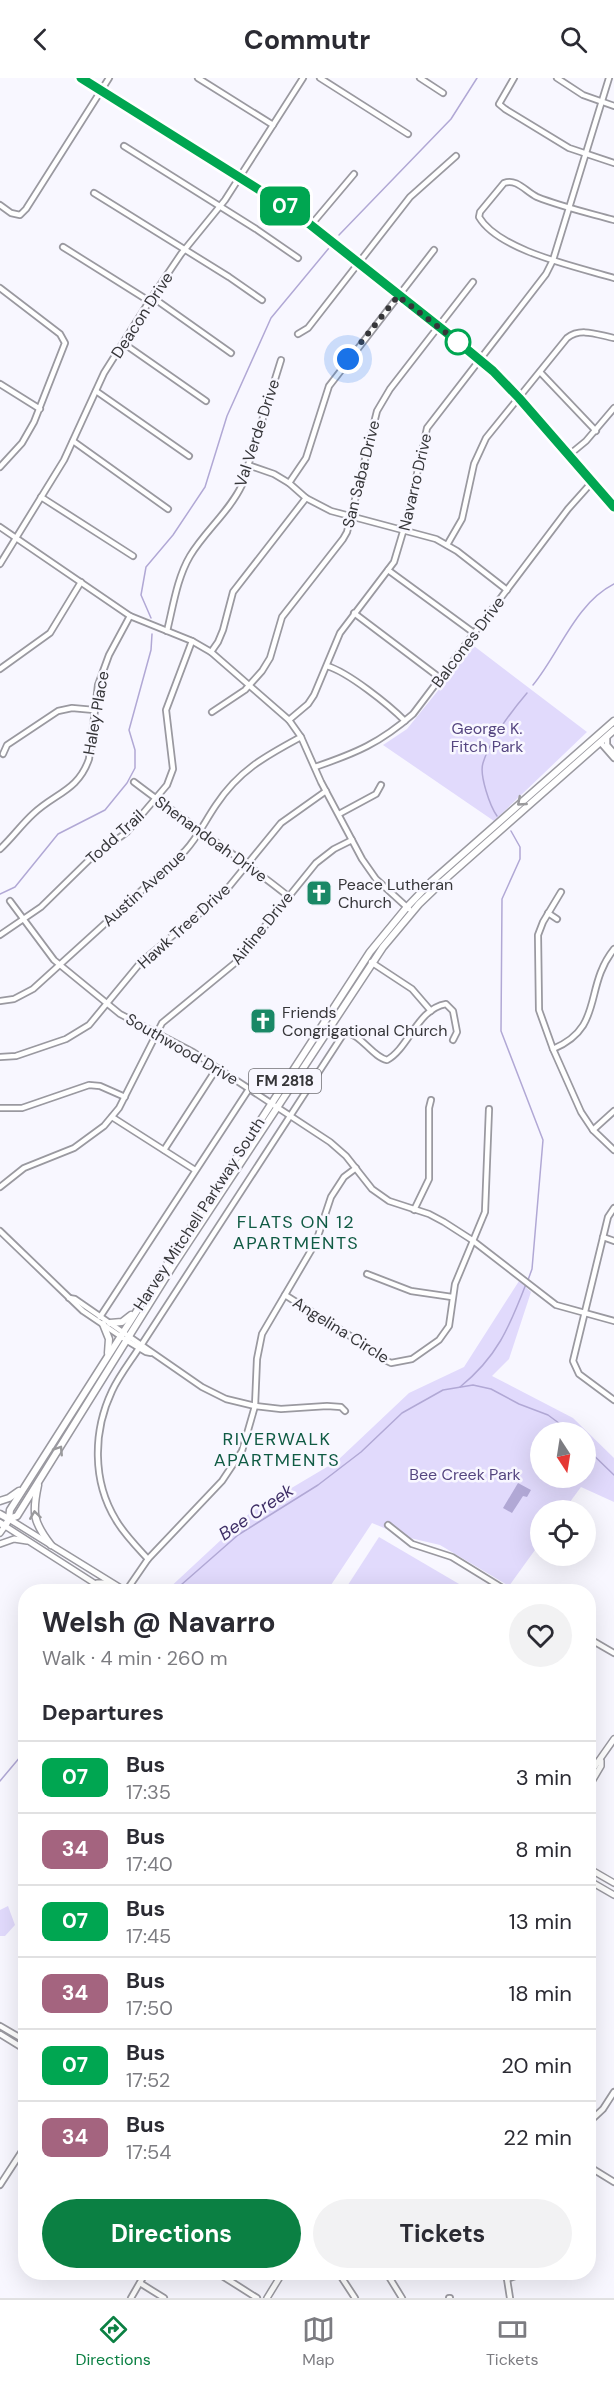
<!DOCTYPE html>
<html lang="en">
<head>
<meta charset="utf-8">
<style>
	body { margin:0; font-family:"DM Sans",sans-serif; background:#f2f2f3; color:#2b2b33; height:100vh; display:flex; flex-direction:column; font-size:22px; white-space:nowrap }
	* { box-sizing:border-box; margin:0 }
	p { font-size:20px; color:#7c7c81 }
	.icon { flex:none; width:33px; height:33px; fill:none; stroke:currentColor; stroke-width:2; stroke-linecap:round; stroke-linejoin:round }
	.map { position:relative; flex:1; overflow:hidden }
	.side { position:absolute; left:18px; top:1506px; width:578px; height:696px; display:flex; flex-direction:column; background:#fff; border-radius:24px; box-shadow:0 6px 24px #0002 }
	.side>* { flex:none }
	.badge { padding:0 12px; border-radius:9px; font-size:21px; line-height:39px }
	.needle { width:39px; rotate:168deg }
	.tools { position:absolute; left:530px; top:1344px; display:grid; gap:12px }
	.tools a { display:grid; place-items:center; width:66px; height:66px; border-radius:50%; background:#fff; box-shadow:0 6px 24px #0002; font-size:30px }
	.you { position:absolute; width:30px; height:30px; margin:-15px; border:4px solid #fff; border-radius:50%; background:#1a73e8; box-shadow:0 0 0 9px #1a73e833 }
	.map>.badge { position:absolute; translate:-50% -50%; box-shadow:0 0 0 3px #fff }
	h2 { padding:0 24px; font-size:22px; line-height:54px }
	.round { display:grid; place-items:center; flex:none; width:63px; height:63px; border-radius:32px; background:#f2f2f3 }
	.head { display:flex; align-items:center; justify-content:space-between; height:102px; padding:0 24px }
	h1 { font-size:28px; font-weight:700; line-height:45px }
	.primary-button { display:flex; gap:12px; margin-top:auto; padding:12px 24px }
	.primary-button a { flex:1; height:69px; border-radius:36px; background:#0b8043; color:#fff; font-size:24px; font-weight:700; line-height:69px; text-align:center }
	.primary-button a+a { background:#f2f2f3; color:#2b2b33 }
	ul { padding:0; list-style:none }
	li { display:flex; align-items:center; gap:18px; height:72px; padding:0 24px; border-top:2px solid #e1e1e2 }
	li div { flex:1 }
	li b { display:block; font-size:22px }
	li em { font-style:normal }
	li .badge { min-width:66px; font-weight:700; text-align:center }
	header { display:flex; justify-content:space-between; align-items:center; height:78px; padding:0 24px; background:#fff; font-size:27px; font-weight:700 }
	.tab-bar { display:flex; justify-content:space-around; align-items:center; height:84px; border-top:2px solid #e1e1e2; background:#fff; font-size:16px; color:#7c7c81 }
	.tab-bar a { display:grid; justify-items:center; gap:3px }
	.tab-bar .on { color:#0b8043 }
	.map>svg:first-child { display:block }
	.green { fill:#e1dafc; fill-rule:evenodd }
	.water { fill:#b1a8d5 }
	.lines { fill:none; stroke-linecap:round; stroke-linejoin:round }
	.stream { stroke:#b1a8d5; stroke-width:1.5 }
	.minor-casing { stroke:#9a99a0; stroke-width:8 }
	.major-casing { stroke:#9a99a0; stroke-width:8 }
	.highway-casing { stroke:#9a99a0; stroke-width:9 }
	.minor { stroke:#fff; stroke-width:4.5 }
	.major { stroke:#fff; stroke-width:5 }
	.highway { stroke:#fff; stroke-width:6 }
	.oneway { stroke:#9a9a9c }
	.line-casing { stroke:#fff; stroke-width:14 }
	.line { stroke:#00a651; stroke-width:9 }
	.walk { stroke:#363639; stroke-width:6; stroke-dasharray:0 10.8 }
	.stop-dot { fill:#fff; stroke:#00a651; stroke-width:3 }
	.labels { text-anchor:middle; dominant-baseline:central; stroke-width:5; stroke-linejoin:round; paint-order:stroke }
	.shield { fill:#f8f7ff; stroke:#707074; stroke-width:1.5 }
	.shield-label { font-size:15px; font-weight:bold; fill:#363639 }
	.street-label { font-size:16px; fill:#363639; stroke:#f8f7ff }
	.park-label { font-size:16px; fill:#554680; stroke:#f8f7ff }
	.poi-label { font-size:16px; fill:#363639; stroke:#f8f7ff; text-anchor:start }
	.neighbourhood-label { font-size:18px; letter-spacing:1.5px; fill:#105b44; stroke:#f8f7ff }
	.water-label { font-size:18px; font-style:italic; fill:#3e2e66; stroke:#f8f7ff }
</style>
</head>
<body>
<header><svg class="icon" aria-label="back" viewBox="0 0 24 24"><path d="M15 5l-7 7 7 7"/></svg>Commutr<svg class="icon" aria-label="search" viewBox="0 0 24 24"><circle cx="10" cy="10" r="6"/><path d="M15 15l6 6"/></svg></header>
<div class="map">
<svg width="614" height="2220" viewBox="0 0 614 2220">
	<rect width="100%" height="100%" fill="#f8f7ff"/>
	<g class="green">
		<path d="M474,568L587,654L494,743L383,667L407,651Z"/>
		<path d="M519,1203L531,1214L509,1281L492,1298L573,1340L614,1380V1424L581,1409L564,1432H540V1465L509,1508L440,1467L406,1459L372,1445L327,1513L165,1514L251,1434L337,1383L409,1315L464,1289ZM540,1354H585V1400H540Z"/>
		<path d="M379,1459L471,1513H344Z"/>
		<path d="M8,1828L15,1847L5,1858H0V1832Z"/>
	</g>
	<path class="water" d="M518,1405L531,1412L527,1419L523,1418L512,1435L503,1430Z"/>
	<g class="lines">
		<g class="stream">
			<path d="M339,157L451,41L477,0"/>
			<path d="M151,540L141,517L146,489L173,457L205,409L227,338L271,240L329,170"/>
			<path d="M533,607C560,574 575,526 614,506"/>
			<path d="M497,738C490,728 479,697 483,685C491,660 510,635 527,615"/>
			<path d="M511,753L520,769V781L502,821L501,953L543,1062L532,1191L528,1202"/>
			<path d="M0,816L15,809L58,756L105,732L127,705L135,690V672L129,652L151,572L152,556"/>
			<path d="M460,1309C497,1279 509,1250 526,1206"/>
			<path d="M585,1369L614,1397"/>
			<path d="M173,1514L238,1457L318,1407L361,1374L402,1335L443,1312L473,1307L491,1311L519,1326L548,1337L571,1354"/>
			<path d="M0,1703L26,1672"/>
		</g>
		<g class="minor-casing">
			<g id="minor">
				<path d="M198,0L273,47"/>
				<path d="M320,0L408,56"/>
				<path d="M420,0L443,15"/>
				<path d="M514,0L499,26L505,31L569,70L614,85"/>
				<path d="M557,0L583,17L614,28"/>
				<path d="M124,68L256,151L298,180"/>
				<path d="M94,115L229,199L262,222"/>
				<path d="M0,127L11,135L20,137L26,131L109,0"/>
				<path d="M614,142C589,135 562,129 537,119C526,114 517,100 504,105L480,134L479,139C499,173 578,189 614,200"/>
				<path d="M311,147L354,96"/>
				<path d="M63,169L149,223"/>
				<path d="M0,210L60,256L65,265L34,344L22,365L0,389"/>
				<path d="M152,219L231,275"/>
				<path d="M298,256L308,250L410,119L456,78"/>
				<path d="M123,265L206,323"/>
				<path d="M540,294L596,353"/>
				<path d="M0,306L40,331"/>
				<path d="M96,313L189,378"/>
				<path d="M73,363L168,431"/>
				<path d="M569,377L586,363L614,330"/>
				<path d="M248,387L274,396L289,405L306,420L331,433L436,461L457,473L507,512"/>
				<path d="M289,405L306,380L329,308L434,172"/>
				<path d="M41,419L133,478"/>
				<path d="M0,449L130,538L192,563L211,574L289,642L301,659L321,704L362,781L376,801L409,831"/>
				<path d="M447,467L462,441L474,386L486,360L567,260C581,249 598,257 614,260"/>
				<path d="M0,486L64,382L104,295L152,219L181,176L225,122L303,0"/>
				<path d="M388,492L474,555"/>
				<path d="M354,535L440,600"/>
				<path d="M167,553C173,529 177,500 190,478C205,453 229,434 242,407L281,282"/>
				<path d="M211,574L218,564L223,552L233,514L306,420"/>
				<path d="M327,588C348,594 389,627 405,643"/>
				<path d="M0,591L50,555L81,504"/>
				<path d="M212,634L245,612L262,593L270,580L282,539L343,461L347,454L377,333L390,311L473,204"/>
				<path d="M289,642L308,626L314,617L340,555L394,484L408,437L427,350L546,196L553,182L609,0"/>
				<path d="M607,659V667L614,675"/>
				<path d="M600,664L614,680"/>
				<path d="M3,676L7,667L58,633L72,630L94,632"/>
				<path d="M315,689C356,675 380,665 413,636L568,431L593,403"/>
				<path d="M134,704C185,743 238,778 288,818"/>
				<path d="M339,736L376,716L381,707"/>
				<path d="M0,771C12,760 21,747 33,736C55,715 78,713 89,681L98,607L109,577L130,538"/>
				<path d="M561,814L543,844L538,857L539,932L553,971L581,1034L593,1052L614,1072"/>
				<path d="M10,823L54,882L120,936L193,974L330,1064L346,1078L372,1111L389,1123L429,1136L444,1144L472,1162L556,1227L614,1243"/>
				<path d="M548,835L557,841"/>
				<path d="M0,857L41,829L90,781L127,754L167,707L173,691L166,632L192,563"/>
				<path d="M371,884L412,911L431,933"/>
				<path d="M0,923L14,921L33,911L185,773C198,759 205,743 216,727C239,692 266,678 301,659"/>
				<path d="M553,971C605,949 583,910 614,871"/>
				<path d="M0,979L16,978L66,961L89,947L141,884L223,816L281,745L326,713"/>
				<path d="M0,1030H22L89,1007L100,1008L125,1019"/>
				<path d="M112,1039L195,1092"/>
				<path d="M593,1052L614,1033"/>
				<path d="M164,1072L217,990"/>
				<path d="M0,1109L24,1090L74,1070L104,1048L119,1030L162,945L235,885L316,785L334,771L352,762"/>
				<path d="M614,1130L608,1139L573,1283L579,1296L614,1322"/>
				<path d="M414,1132L429,1101V1030L431,1022"/>
				<path d="M0,1153L83,1233L126,1262L146,1274L151,1275"/>
				<path d="M603,1159L614,1163"/>
				<path d="M367,1196L411,1213L452,1219"/>
				<path d="M285,1217L366,1268L379,1279L391,1285L412,1281L439,1262L449,1248L455,1206L485,1134L489,1031"/>
				<path d="M69,1220L75,1221L202,1309L226,1321L255,1328L281,1331L327,1328L341,1329L345,1333"/>
				<path d="M100,1239L249,1011"/>
				<path d="M142,1266L344,955C359,953 372,979 387,982C409,970 417,931 446,926L453,933L457,954L453,962"/>
				<path d="M139,1270C130,1284 119,1298 112,1313C93,1353 92,1403 116,1442C124,1456 137,1469 148,1481"/>
				<path d="M388,1447L412,1466L452,1479L509,1514"/>
				<path d="M126,1513L148,1481L222,1403L242,1373L255,1328L257,1281L262,1256L316,1164L331,1119L344,1099L356,1090"/>
				<path d="M588,1560L614,1575"/>
				<path d="M0,1948L26,1963"/>
				<path d="M0,1956L26,1972"/>
				<path d="M588,2045L603,2031L614,2014"/>
				<path d="M588,2088L614,2104"/>
				<path d="M0,2107L26,2067"/>
				<path d="M216,2194L257,2220"/>
				<path d="M338,2194L355,2220"/>
				<path d="M386,2194L402,2220"/>
				<path d="M504,2194L507,2201L510,2220"/>
				<path d="M507,2201L527,2194"/>
				<path d="M140,2205L164,2220"/>
				<path d="M131,2220L146,2194"/>
				<path d="M449,2220H450"/>
			</g>
		</g>
		<g class="major-casing">
			<g id="major">
				<path d="M81,0L293,133L439,248L493,293L614,429"/>
				<path d="M9,1441L127,1514"/>
				<path d="M0,1455L5,1448L108,1514"/>
				<path d="M0,1466L14,1461L27,1463"/>
				<path d="M97,1505H105L118,1514"/>
				<path d="M588,1698L614,1661"/>
				<path d="M588,1710L601,1688V1683"/>
				<path d="M588,1790L614,1805"/>
				<path d="M588,1802L614,1817"/>
				<path d="M267,2220L283,2194"/>
			</g>
		</g>
		<g class="highway-casing">
			<g id="highway">
				<path d="M110,1245L122,1244L131,1237"/>
				<path d="M103,1246L109,1261L108,1275"/>
				<path d="M38,1407C32,1435 33,1444 51,1467"/>
				<path d="M0,1423L9,1420L19,1413"/>
				<path d="M0,1436L9,1441"/>
				<path d="M9,1441L17,1438L174,1186L383,869L419,826L443,803L614,652"/>
				<path d="M0,1445L5,1448L9,1441L10,1432L140,1228L370,874L407,829L431,804L614,643"/>
			</g>
		</g>
		<use href="#minor" class="minor"/>
		<use href="#major" class="major"/>
		<use href="#highway" class="highway"/>
	</g>
	<defs><path id="oneway-chevron" d="M-2-3.5L2.5 0L-2 3.5" fill="none" stroke-width="1.6" stroke-linecap="round" stroke-linejoin="round" transform="scale(1.5)"/></defs>
	<g class="oneway">
		<use href="#oneway-chevron" transform="translate(521 724) rotate(139)"/>
		<use href="#oneway-chevron" transform="translate(59 1372) rotate(-57)"/>
		<use href="#oneway-chevron" transform="translate(35 1437) rotate(-98)"/>
	</g>
	<g class="lines">
		<g class="line-casing">
			<path id="line" d="M81,0L293,133L452,259L493,293L519,320L614,429"/>
		</g>
		<use href="#line" class="line"/>
		<path class="walk" d="M348,281L398,218L458,264"/>
	</g>
	<defs>
		<g id="church-square" transform="scale(1.35)"><rect x="-9" y="-9" width="18" height="18" rx="4" fill="#1a8866" stroke="#f8f7ff"/><path d="M-1.2-6h2.4v3.5h3.3v2.4h-3.3V6h-2.4V-.1h-3.3v-2.4h3.3Z" fill="#fff"/></g>
	</defs>
	<g fill-rule="evenodd">
		<use href="#church-square" x="319" y="815"/>
		<use href="#church-square" x="263" y="943"/>
	</g>
	<circle class="stop-dot" cx="458" cy="264" r="12"/>
	<g class="labels">
		<rect class="shield" x="249" y="991" width="72" height="24" rx="4.5"/>
		<g class="shield-label">
			<text x="285" y="1003">FM 2818</text>
		</g>
		<g class="street-label">
			<text transform="translate(142 237) rotate(-57)">Deacon Drive</text>
			<text transform="translate(257 355) rotate(-72)">Val Verde Drive</text>
			<text transform="translate(361 396) rotate(-76)">San Saba Drive</text>
			<text transform="translate(415 404) rotate(-77)">Navarro Drive</text>
			<text transform="translate(468 564) rotate(-53)">Balcones Drive</text>
			<text transform="translate(96 635) rotate(-80)">Haley Place</text>
			<text transform="translate(115 759) rotate(-42)">Todd Trail</text>
			<text transform="translate(211 761) rotate(36)">Shenandoah Drive</text>
			<text transform="translate(144 810) rotate(-42)">Austin Avenue</text>
			<text transform="translate(184 848) rotate(-42)">Hawk Tree Drive</text>
			<text transform="translate(262 850) rotate(-51)">Airline Drive</text>
			<text transform="translate(182 971) rotate(30)">Southwood Drive</text>
			<text transform="translate(199 1136) rotate(-57)">Harvey Mitchell Parkway South</text>
			<text transform="translate(341 1252) rotate(32)">Angelina Circle</text>
		</g>
		<g class="park-label">
			<text x="487" y="650">George K.<tspan x="487" dy="18">Fitch Park</tspan></text>
			<text x="465" y="1396">Bee Creek Park</text>
		</g>
		<g class="poi-label">
			<text x="338" y="806">Peace Lutheran<tspan x="338" dy="18">Church</tspan></text>
			<text x="282" y="934">Friends<tspan x="282" dy="18">Congrigational Church</tspan></text>
		</g>
		<g class="neighbourhood-label">
			<text x="296" y="1144">FLATS ON 12<tspan x="296" dy="21">APARTMENTS</tspan></text>
			<text x="277" y="1361">RIVERWALK<tspan x="277" dy="21">APARTMENTS</tspan></text>
		</g>
		<g class="water-label">
			<text transform="translate(256 1434) rotate(-34)">Bee Creek</text>
		</g>
	</g>
</svg>
<div class="tools">
<a><svg class="needle" viewBox="-14 -14 28 28"><path d="M0-13l5 13h-10z" fill="#e53935"/><path d="M0 13l5-13h-10z" fill="#7c7c81"/></svg></a>
<a><svg class="icon" aria-label="locate" viewBox="0 0 24 24"><circle cx="12" cy="12" r="6"/><path d="M12 2v4M12 18v4M2 12h4M18 12h4"/></svg></a>
</div>
<div class="you" style="left:348px;top:281px"></div>
<b class="badge" style="left:285px;top:128px;background:#00a651;color:#fff">07</b>
<section class="side">
<div class="head"><div><h1>Welsh @ Navarro</h1><p>Walk · 4 min · 260 m</p></div><a class="round"><svg class="icon" aria-label="heart" viewBox="0 0 24 24"><path d="M12 20l-8-8c-3-5 5-10 8-4 3-6 11-1 8 4z"/></svg></a></div>
<h2>Departures</h2>
<ul>
<li><span class="badge" style="background:#00a651;color:#fff">07</span><div><b>Bus</b><p>17:35</p></div><em>3 min</em></li>
<li><span class="badge" style="background:#a4647f;color:#fff">34</span><div><b>Bus</b><p>17:40</p></div><em>8 min</em></li>
<li><span class="badge" style="background:#00a651;color:#fff">07</span><div><b>Bus</b><p>17:45</p></div><em>13 min</em></li>
<li><span class="badge" style="background:#a4647f;color:#fff">34</span><div><b>Bus</b><p>17:50</p></div><em>18 min</em></li>
<li><span class="badge" style="background:#00a651;color:#fff">07</span><div><b>Bus</b><p>17:52</p></div><em>20 min</em></li>
<li><span class="badge" style="background:#a4647f;color:#fff">34</span><div><b>Bus</b><p>17:54</p></div><em>22 min</em></li>
</ul>
<div class="primary-button"><a>Directions</a><a>Tickets</a></div>
</section>
</div>
<nav class="tab-bar">
<a class="on"><svg class="icon" aria-label="directions" viewBox="0 0 24 24"><path d="M12 3l9 9-9 9-9-9zM9 14v-3h6M13 9l2 2-2 2"/></svg>Directions</a>
<a><svg class="icon" aria-label="map" viewBox="0 0 24 24"><path d="M3 6l6-2 6 2 6-2v14l-6 2-6-2-6 2zM9 4v14M15 6v14"/></svg>Map</a>
<a><svg class="icon" aria-label="tickets" viewBox="0 0 24 24"><path d="M3 7h18v10H3zM15 7v10"/></svg>Tickets</a>
</nav>
</body>
</html>
